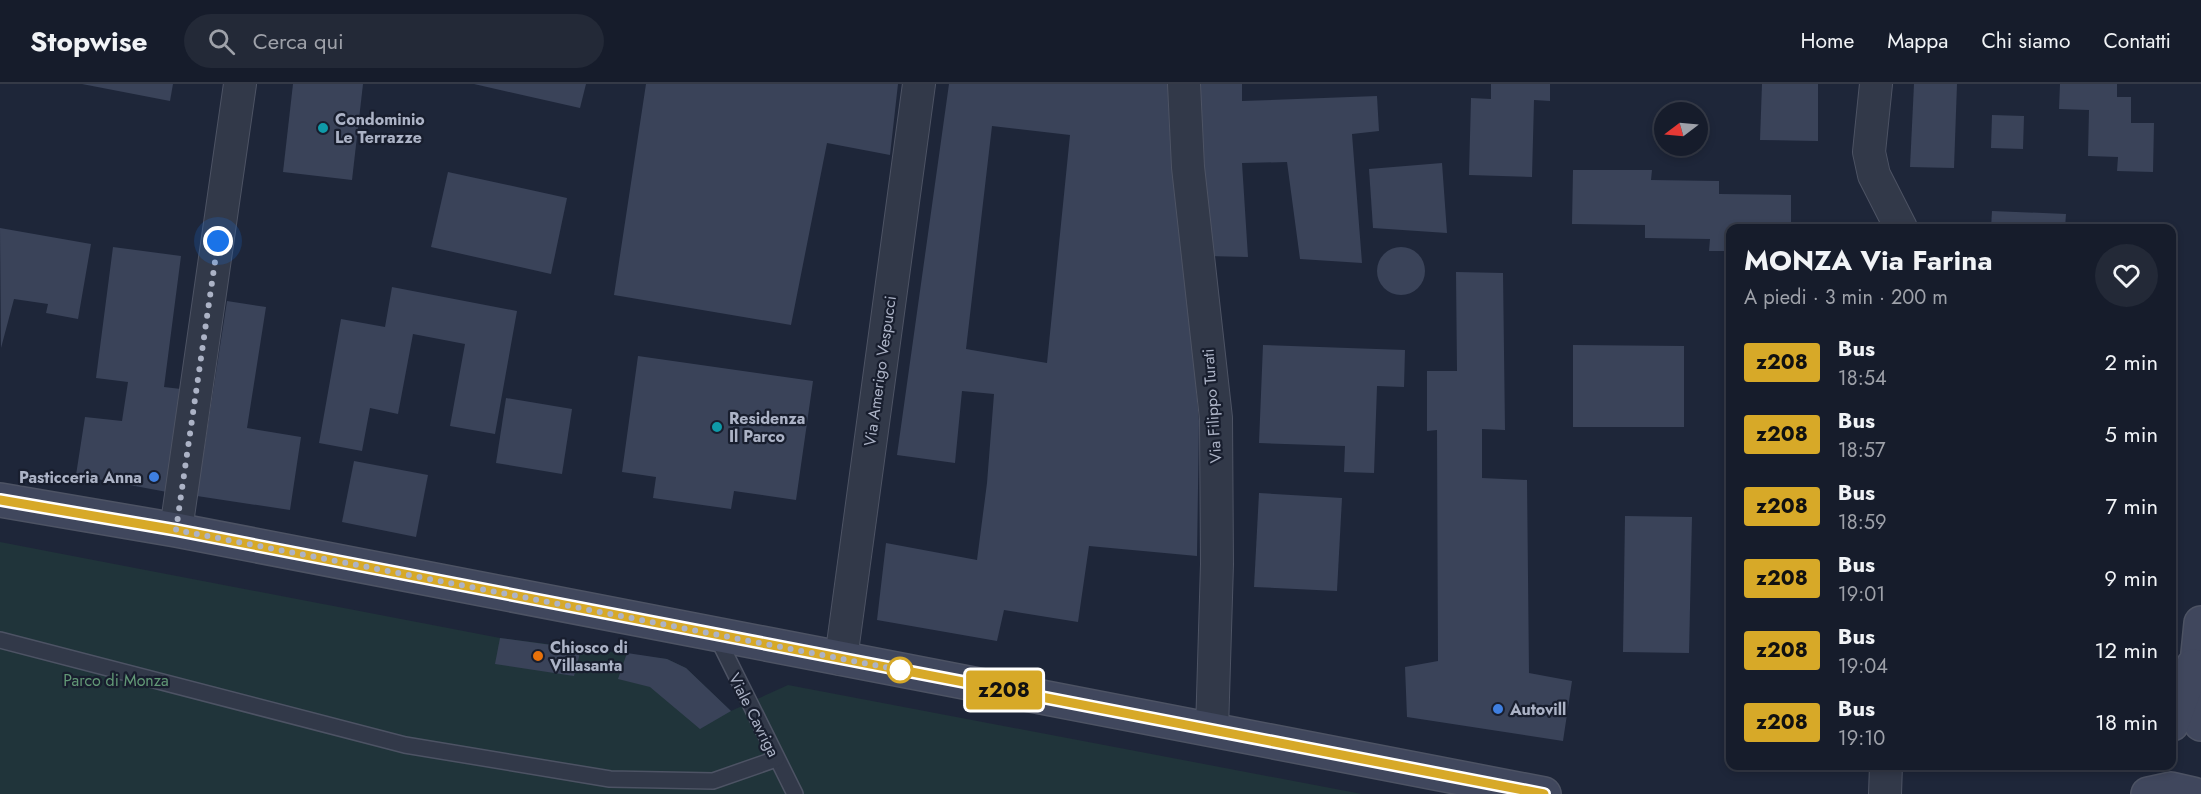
<!DOCTYPE html>
<html lang="it">
<head>
<meta charset="utf-8">
<style>
	body { margin:0; font-family:Jost,sans-serif; background:#232937; color:#f1f3f6; height:100vh; display:flex; flex-direction:column; font-size:22px; white-space:nowrap }
	* { box-sizing:border-box; margin:0 }
	p { font-size:20px; color:#9ea1a9 }
	.icon { flex:none; width:33px; height:33px; fill:none; stroke:currentColor; stroke-width:2; stroke-linecap:round; stroke-linejoin:round }
	.map { position:relative; flex:1; overflow:hidden }
	.side { position:absolute; left:1726px; top:140px; width:450px; height:546px; display:flex; flex-direction:column; background:#161c2b; border-radius:12px; box-shadow:0 3px 9px #0003,0 0 0 2px #353a47 }
	.side>* { flex:none }
	.badge { padding:0 12px; border-radius:4px; font-size:21px; line-height:39px }
	.needle { width:39px; rotate:254deg }
	.fabs { position:absolute; left:1654px; top:18px; display:grid; gap:12px }
	.fabs a { display:grid; place-items:center; width:54px; height:54px; border-radius:50%; background:#161c2b; box-shadow:0 3px 9px #0003,0 0 0 2px #353a47; font-size:30px }
	.you { position:absolute; width:30px; height:30px; margin:-15px; border:4px solid #fff; border-radius:50%; background:#1a73e8; box-shadow:0 0 0 9px #1a73e833 }
	.map>.badge { position:absolute; translate:-50% -50%; box-shadow:0 0 0 3px #fff }
	.round { display:grid; place-items:center; flex:none; width:63px; height:63px; border-radius:32px; background:#232937 }
	.summary { display:flex; align-items:center; justify-content:space-between; height:102px; padding:0 18px }
	h1 { font-size:28px; font-weight:700; line-height:45px }
	ul { padding:0; list-style:none }
	li { display:flex; align-items:center; gap:18px; height:72px; padding:0 18px }
	li div { flex:1 }
	li b { display:block; font-size:22px }
	li em { font-style:normal }
	li .badge { min-width:66px; font-weight:700; text-align:center }
	header { display:flex; align-items:center; gap:36px; box-sizing:border-box; height:84px; padding:0 30px; background:#161c2b; border-bottom:2px solid #353a47 }
	header strong { font-size:28px }
	nav { display:flex; gap:33px; margin-inline-start:auto; font-size:21px }
	.search { width:420px; height:54px; background:#232937; display:flex; align-items:center; gap:15px; box-sizing:border-box; padding:0 21px; border-radius:33px; color:#9ea1a9; font-size:22px }
	.map>svg:first-child { display:block }
	.green { fill:#20343a }
	.building { fill:#3a4359; fill-rule:evenodd }
	.lines { fill:none; stroke-linecap:round; stroke-linejoin:round }
	.lane-casing { stroke:#4d5364; stroke-width:18 }
	.street-casing { stroke:#4d5364; stroke-width:34 }
	.secondary-casing { stroke:#4d5364; stroke-width:36 }
	.lane { stroke:#323949; stroke-width:15 }
	.street { stroke:#323949; stroke-width:32 }
	.secondary { stroke:#40475d; stroke-width:33 }
	.line-casing { stroke:#fff; stroke-width:14 }
	.line { stroke:#d7a928; stroke-width:9 }
	.walk { stroke:#acb3c6; stroke-width:6; stroke-dasharray:0 10.8 }
	.culture-dot { fill:#0f9aa8; stroke:#181e2e; stroke-width:2 }
	.shop-dot { fill:#3f7fe0; stroke:#181e2e; stroke-width:2 }
	.food-dot { fill:#e8710a; stroke:#181e2e; stroke-width:2 }
	.stop-dot { fill:#fff; stroke:#d7a928; stroke-width:3 }
	.labels { text-anchor:middle; dominant-baseline:central; stroke-width:4.5; stroke-linejoin:round; paint-order:stroke }
	.poi-label { font-size:16px; font-weight:bold; fill:#acb3c6; stroke:#181e2e; text-anchor:start }
	.street-label { font-size:16px; fill:#acb3c6; stroke:#181e2e }
	.park-label { font-size:16px; fill:#629876; stroke:#181e2e }
</style>
</head>
<body>
<header>
<strong>Stopwise</strong>
<div class="search"><svg class="icon" aria-label="search" viewBox="0 0 24 24"><circle cx="10" cy="10" r="6"/><path d="M15 15l6 6"/></svg>Cerca qui</div>
<nav><a>Home</a><a>Mappa</a><a>Chi siamo</a><a>Contatti</a></nav>
</header>
<div class="map">
<svg width="2201" height="710" viewBox="0 0 2201 710">
	<rect width="100%" height="100%" fill="#1e2639"/>
	<path class="green" d="M0,458L500,554L667,575L686,584L731,627L788,601L1362,710H0Z"/>
	<g class="building">
		<path d="M82,0H173L170,17Z"/>
		<path d="M293,0H363L352,96L283,88Z"/>
		<path d="M474,0H586L580,24Z"/>
		<path d="M646,0H898L890,71L827,59L791,241L614,211Z"/>
		<path d="M949,0H1173L1176,67L1199,337L1197,472L1089,462L1078,538L1004,526L997,557L877,536L886,459L977,476L987,399L994,310L962,307L955,379L897,371ZM992,42L1070,51L1047,279L966,265Z"/>
		<path d="M1192,0H1242V17L1377,12L1379,47L1352,50L1362,179L1300,175L1287,78L1242,79L1248,173L1207,172Z"/>
		<path d="M1491,0H1550V17L1534,16L1532,93L1469,91L1471,14L1491,15Z"/>
		<path d="M1762,0H1818V57L1760,56Z"/>
		<path d="M1914,0H1957L1954,84L1910,83Z"/>
		<path d="M2060,0H2117V13H2131V39H2154L2153,88L2117,87L2118,73L2088,72L2089,26L2059,25Z"/>
		<path d="M1992,31L2024,32L2023,65L1991,64Z"/>
		<path d="M1442,79L1447,149L1373,144L1369,85Z"/>
		<path d="M1573,86H1652L1651,96L1719,97V110L1791,111V144H1731V167H1709L1710,155L1645,154V141L1572,140Z"/>
		<path d="M448,88L567,114L551,190L431,163Z"/>
		<path d="M1992,127L2066,130L2065,144H1991Z"/>
		<path d="M0,144L91,160L78,235L46,229L48,220L14,215L1,264Z"/>
		<path d="M113,163L181,172L164,303L181,305L167,408L76,391L85,333L122,337L128,298L96,294Z"/>
		<circle cx="1401" cy="187" r="24"/>
		<path d="M1456,188L1503,189L1505,346L1482,345V394L1527,396L1529,589L1572,597L1563,657L1407,633L1405,583L1438,577L1437,346L1427,347V287H1457Z"/>
		<path d="M392,203L517,227L495,350L450,342L465,260L413,250L398,330L370,324L362,367L319,359L341,235L385,243Z"/>
		<path d="M227,217L266,223L247,344L301,353L290,426L197,412Z"/>
		<path d="M1263,261L1405,266L1404,303L1377,302L1374,389L1344,388L1345,362L1259,359Z"/>
		<path d="M1573,261L1684,262V343H1573Z"/>
		<path d="M638,272L813,297L796,416L734,407L731,425L653,414L656,393L622,388Z"/>
		<path d="M506,314L572,325L562,390L496,379Z"/>
		<path d="M354,377L428,391L416,453L342,438Z"/>
		<path d="M1259,409L1342,414L1337,507L1254,503Z"/>
		<path d="M1625,432L1692,433L1689,569L1623,568Z"/>
		<path d="M500,554L581,565L574,592L495,580Z"/>
		<path d="M627,569L667,575L686,584L731,627L700,645L650,603L618,595Z"/>
	</g>
	<g class="lines">
		<g class="lane-casing">
			<g id="lane">
				<path d="M716,551L795,710"/>
				<path d="M0,556L405,661L610,695L713,697L776,675"/>
			</g>
		</g>
		<g class="street-casing">
			<g id="street">
				<path d="M1184,0L1188,83L1216,334L1217,480L1212,646"/>
				<path d="M1876,0L1869,68L1874,91L1901,144"/>
				<path d="M176,446L240,0"/>
				<path d="M841,575L919,0"/>
				<path d="M1885,710L1886,681"/>
			</g>
		</g>
		<g class="secondary-casing">
			<g id="secondary">
				<path d="M0,416L176,446L1544,710"/>
				<path d="M2201,539L2198,569L2201,640"/>
				<path d="M2172,640L2193,582"/>
				<path d="M2148,710L2171,705L2193,710"/>
			</g>
		</g>
		<use href="#lane" class="lane"/>
		<use href="#street" class="street"/>
		<use href="#secondary" class="secondary"/>
	</g>
	<g class="lines">
		<g class="line-casing">
			<path id="line" d="M0,416L176,446L1544,710"/>
		</g>
		<use href="#line" class="line"/>
		<path class="walk" d="M218,157L176,446L910,588L900,586"/>
	</g>
	<g class="culture-dot">
		<circle cx="323" cy="44" r="6"/>
		<circle cx="717" cy="343" r="6"/>
	</g>
	<g class="shop-dot">
		<circle cx="154" cy="393" r="6"/>
		<circle cx="1498" cy="625" r="6"/>
	</g>
	<circle class="food-dot" cx="538" cy="572" r="6"/>
	<circle class="stop-dot" cx="900" cy="586" r="12"/>
	<g class="labels">
		<g class="poi-label">
			<text x="335" y="35">Condominio<tspan x="335" dy="18">Le Terrazze</tspan></text>
			<text x="729" y="334">Residenza<tspan x="729" dy="18">Il Parco</tspan></text>
			<text x="142" y="393" text-anchor="end">Pasticceria Anna</text>
			<text x="550" y="563">Chiosco di<tspan x="550" dy="18">Villasanta</tspan></text>
			<text x="1510" y="625">Autovill</text>
		</g>
		<g class="street-label">
			<text transform="translate(880 287) rotate(-82)">Via Amerigo Vespucci</text>
			<text transform="translate(1212 322) rotate(-94)">Via Filippo Turati</text>
			<text transform="translate(754 631) rotate(63)">Viale Cavriga</text>
		</g>
		<g class="park-label">
			<text x="116" y="596">Parco di Monza</text>
		</g>
	</g>
</svg>
<div class="fabs">
<a><svg class="needle" viewBox="-14 -14 28 28"><path d="M0-13l5 13h-10z" fill="#e53935"/><path d="M0 13l5-13h-10z" fill="#9ea1a9"/></svg></a>
</div>
<div class="you" style="left:218px;top:157px"></div>
<b class="badge" style="left:1004px;top:606px;background:#d7a928;color:#111">z208</b>
<section class="side">
<div class="summary"><div><h1>MONZA Via Farina</h1><p>A piedi · 3 min · 200 m</p></div><a class="round"><svg class="icon" aria-label="heart" viewBox="0 0 24 24"><path d="M12 20l-8-8c-3-5 5-10 8-4 3-6 11-1 8 4z"/></svg></a></div>
<ul>
<li><span class="badge" style="background:#d7a928;color:#111">z208</span><div><b>Bus</b><p>18:54</p></div><em>2 min</em></li>
<li><span class="badge" style="background:#d7a928;color:#111">z208</span><div><b>Bus</b><p>18:57</p></div><em>5 min</em></li>
<li><span class="badge" style="background:#d7a928;color:#111">z208</span><div><b>Bus</b><p>18:59</p></div><em>7 min</em></li>
<li><span class="badge" style="background:#d7a928;color:#111">z208</span><div><b>Bus</b><p>19:01</p></div><em>9 min</em></li>
<li><span class="badge" style="background:#d7a928;color:#111">z208</span><div><b>Bus</b><p>19:04</p></div><em>12 min</em></li>
<li><span class="badge" style="background:#d7a928;color:#111">z208</span><div><b>Bus</b><p>19:10</p></div><em>18 min</em></li>
</ul>
</section>
</div>
</body>
</html>
